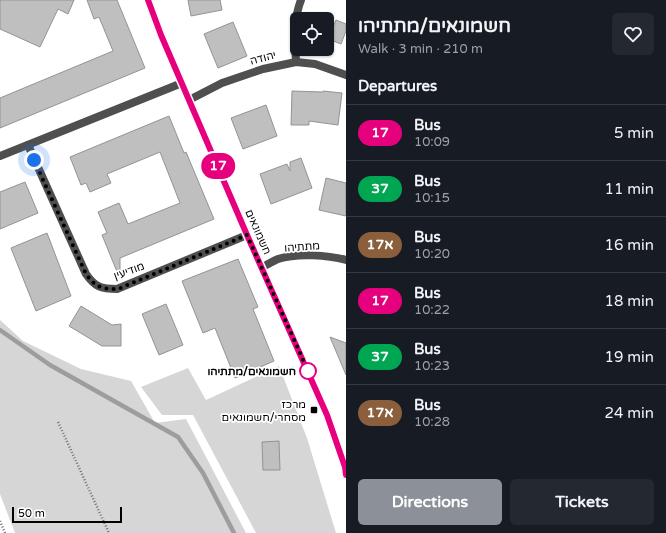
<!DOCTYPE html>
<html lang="en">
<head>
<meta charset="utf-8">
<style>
	body { margin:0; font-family:"Varela Round",Heebo,sans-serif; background:#242831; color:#f1f3f6; height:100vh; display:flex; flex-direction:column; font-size:15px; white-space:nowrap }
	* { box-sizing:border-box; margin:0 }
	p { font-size:13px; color:#9ea1a6 }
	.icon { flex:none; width:22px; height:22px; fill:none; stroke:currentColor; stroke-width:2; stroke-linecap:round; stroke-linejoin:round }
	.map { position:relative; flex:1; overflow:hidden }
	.side { display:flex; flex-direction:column; background:#171b24; width:320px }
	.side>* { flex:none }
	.badge { padding:0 8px; border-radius:13px; font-size:14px; line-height:26px }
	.buttons { position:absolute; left:290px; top:12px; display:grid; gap:8px }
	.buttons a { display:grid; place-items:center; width:44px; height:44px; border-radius:6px; background:#171b24; box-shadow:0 1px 3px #0004; font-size:20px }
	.scale { position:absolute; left:12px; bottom:10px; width:110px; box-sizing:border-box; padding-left:4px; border:2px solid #000; border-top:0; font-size:11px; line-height:14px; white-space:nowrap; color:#000; -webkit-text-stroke:3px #fff; paint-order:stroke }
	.you { position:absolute; width:20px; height:20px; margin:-10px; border:3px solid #fff; border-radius:50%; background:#1a73e8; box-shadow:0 0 0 6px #1a73e833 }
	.map>.badge { position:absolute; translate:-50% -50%; box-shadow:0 0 0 2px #fff }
	h2 { padding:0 12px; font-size:15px; line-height:36px }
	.round { display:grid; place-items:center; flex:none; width:42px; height:42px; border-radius:6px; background:#242831 }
	.head { display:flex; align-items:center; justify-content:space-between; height:68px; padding:0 12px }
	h1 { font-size:19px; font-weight:800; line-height:30px }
	.action { display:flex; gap:8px; margin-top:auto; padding:8px 12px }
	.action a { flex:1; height:46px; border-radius:6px; background:#8c9099; color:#fff; font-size:16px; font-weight:800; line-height:46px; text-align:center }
	.action a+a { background:#242831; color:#f1f3f6 }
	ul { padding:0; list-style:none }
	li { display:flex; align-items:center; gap:12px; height:56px; padding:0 12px; border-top:1px solid #363941 }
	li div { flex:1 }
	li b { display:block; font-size:15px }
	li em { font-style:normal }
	li .badge { min-width:44px; font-weight:700; text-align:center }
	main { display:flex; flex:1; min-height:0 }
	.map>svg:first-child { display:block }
	.green { fill:#d6d6d6 }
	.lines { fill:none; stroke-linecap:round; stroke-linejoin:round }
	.stream { stroke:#9d9d9d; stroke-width:4.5 }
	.building { fill:#bfbfbf; stroke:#939393 }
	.path { stroke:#717171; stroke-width:2.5; stroke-dasharray:1 2; stroke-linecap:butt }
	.street { stroke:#4f4f4f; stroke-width:8 }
	.secondary { stroke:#1c1c1c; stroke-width:8 }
	.line-casing { stroke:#fff; stroke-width:9 }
	.line { stroke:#e6007e; stroke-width:6 }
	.walk { stroke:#000; stroke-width:4; stroke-dasharray:0 7.2 }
	.stop-dot { fill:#fff; stroke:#e6007e; stroke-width:2 }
	.poi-dot { fill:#000; stroke:#fff; stroke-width:1.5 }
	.labels { text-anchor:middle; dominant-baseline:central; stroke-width:3.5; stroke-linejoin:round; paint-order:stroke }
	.street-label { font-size:11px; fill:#000; stroke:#fff }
	.stop-label { font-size:11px; font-weight:bold; fill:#000; stroke:#fff; text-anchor:end }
	.poi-label { font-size:11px; fill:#000; stroke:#fff; text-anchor:end }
</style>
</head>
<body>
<main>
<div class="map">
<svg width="346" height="533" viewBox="0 0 346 533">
	<rect width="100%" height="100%" fill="#fff"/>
	<g class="green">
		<path d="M0,320L23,341L81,369L131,381L155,423L186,419L246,533H15L0,494Z"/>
		<path d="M279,366L307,438L336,533H256L193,415H162L141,387L188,368L206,400Z"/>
	</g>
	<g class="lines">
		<path class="stream" d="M0,330L50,365L178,437L203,473L234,533"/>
	</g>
	<g class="building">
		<path d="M0,0H74L68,14L58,9L40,47L0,29Z"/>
		<path d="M87,0H117L145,68L0,128V98L113,51L99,17L94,19Z"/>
		<path d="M188,0H220L222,10L191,16Z"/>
		<path d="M336,20L346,24V31L341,44L328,39Z"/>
		<path d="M233,22L247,56L218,68L204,34Z"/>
		<path d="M292,91L323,92V91L342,93L338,125L309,121V125H291Z"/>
		<path d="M266,105L277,136L243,149L231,118Z"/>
		<path d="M169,116L184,153L186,152L214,219L120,258V279L102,235L107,233L98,212L119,203L128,224L180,203L160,152L107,174L111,183L90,192L86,183L81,185L70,157Z"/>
		<path d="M301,158L312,188L271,204L260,174L287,164L290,171V162Z"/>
		<path d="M326,178L346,183V216L319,210Z"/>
		<path d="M25,182L38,213L0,229V192Z"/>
		<path d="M47,233L71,296L36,311L11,248Z"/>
		<path d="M238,259L258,307L253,309L274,361L235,378L215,328L203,333L182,281Z"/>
		<path d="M166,304L183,345L159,355L142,314Z"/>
		<path d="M81,306L112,325L121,324V346H102L69,326Z"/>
		<path d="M330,337L346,343V375Z"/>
		<path d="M279,441L280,470H263L262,442Z"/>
	</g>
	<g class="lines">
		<g class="path">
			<path d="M58,422L109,533"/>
			<path d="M0,521L5,533"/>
		</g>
		<g class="street">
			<path d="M296,62C295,41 293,20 301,0"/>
			<path d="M189,100L222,83L263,69L296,62L315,64L346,75"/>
			<path d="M28,145L86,274C95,287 101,289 117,289L247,235"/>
			<path d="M0,156L182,83"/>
			<path d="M262,267C267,265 273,261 278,259C297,253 328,255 346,260"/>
		</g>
		<path class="secondary" d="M148,0L161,35L247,235L327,415L345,467L346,475"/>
	</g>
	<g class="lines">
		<g class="line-casing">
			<path id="line" d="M148,0L161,35L247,235L327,415L345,467L346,475"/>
		</g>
		<use href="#line" class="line"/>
		<path class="walk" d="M34,160L86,274C95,287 101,289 118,289L247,235L309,373L308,371"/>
	</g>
	<circle class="stop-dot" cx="308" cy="371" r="8"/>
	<rect class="poi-dot" x="310" y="406" width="8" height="8" rx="2"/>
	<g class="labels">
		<g class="street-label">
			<text transform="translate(263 58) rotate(-15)">יהודה</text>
			<text transform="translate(258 232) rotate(66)">חשמונאים</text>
			<text transform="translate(302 247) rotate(-4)">מתתיהו</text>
			<text transform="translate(129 271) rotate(-20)">מודיעין</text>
		</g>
		<g class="stop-label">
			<text x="296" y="371">חשמונאים/מתתיהו</text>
		</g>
		<g class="poi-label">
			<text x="306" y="404">מרכז<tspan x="306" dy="13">מסחרי/חשמונאים</tspan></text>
		</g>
	</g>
</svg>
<div class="buttons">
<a><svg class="icon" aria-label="locate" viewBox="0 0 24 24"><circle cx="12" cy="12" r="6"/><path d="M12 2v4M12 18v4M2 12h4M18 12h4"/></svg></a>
</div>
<div class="scale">50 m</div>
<div class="you" style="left:34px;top:160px"></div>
<b class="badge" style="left:218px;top:166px;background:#e6007e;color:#fff">17</b>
</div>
<section class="side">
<div class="head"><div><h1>חשמונאים/מתתיהו</h1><p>Walk · 3 min · 210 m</p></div><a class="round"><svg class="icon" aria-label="heart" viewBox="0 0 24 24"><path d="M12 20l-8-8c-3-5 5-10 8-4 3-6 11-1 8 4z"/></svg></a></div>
<h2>Departures</h2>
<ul>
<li><span class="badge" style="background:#e6007e;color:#fff">17</span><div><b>Bus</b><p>10:09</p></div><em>5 min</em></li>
<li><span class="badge" style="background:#00a651;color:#fff">37</span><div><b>Bus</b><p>10:15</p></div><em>11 min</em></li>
<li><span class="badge" style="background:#8b5e3c;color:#fff">17א</span><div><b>Bus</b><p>10:20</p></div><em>16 min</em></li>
<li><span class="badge" style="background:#e6007e;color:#fff">17</span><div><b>Bus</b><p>10:22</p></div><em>18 min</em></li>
<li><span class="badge" style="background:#00a651;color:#fff">37</span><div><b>Bus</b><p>10:23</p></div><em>19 min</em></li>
<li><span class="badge" style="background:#8b5e3c;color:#fff">17א</span><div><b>Bus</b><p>10:28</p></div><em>24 min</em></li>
</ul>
<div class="action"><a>Directions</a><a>Tickets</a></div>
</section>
</main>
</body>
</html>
